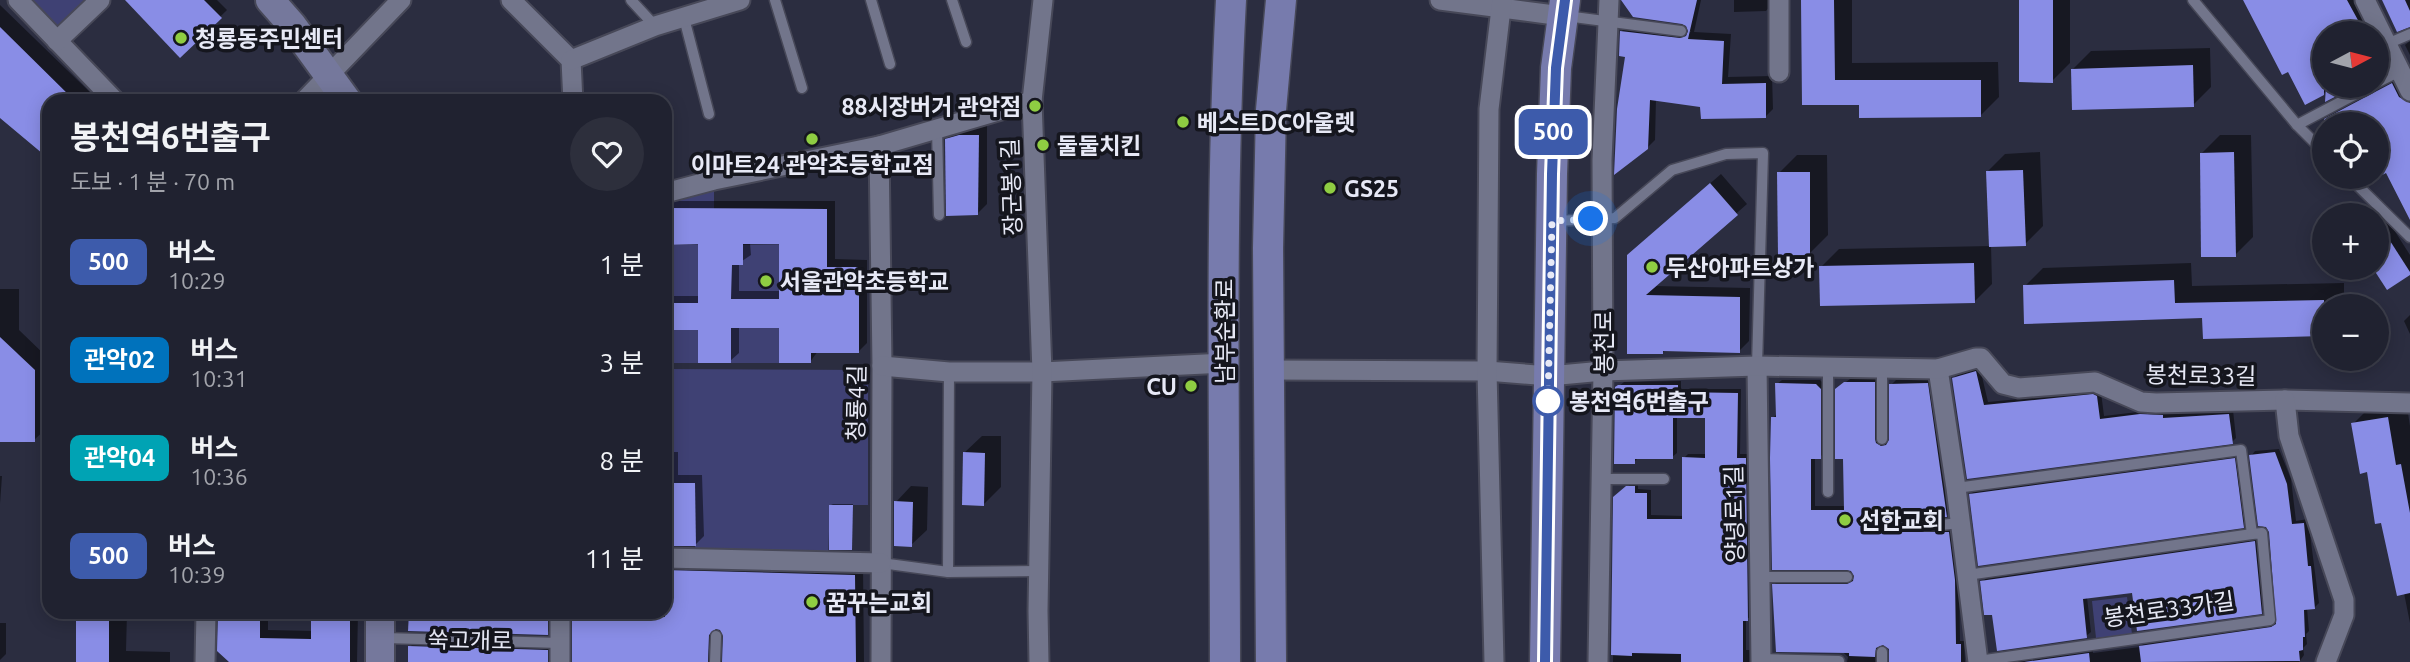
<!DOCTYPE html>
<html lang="ko">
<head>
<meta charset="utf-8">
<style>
	body { margin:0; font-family:Ubuntu,"Noto Sans KR",sans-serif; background:#2d2f3c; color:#f1f3f6; height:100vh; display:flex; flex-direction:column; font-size:26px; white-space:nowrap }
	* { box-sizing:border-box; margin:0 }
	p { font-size:23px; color:#a2a4ab }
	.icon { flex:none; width:38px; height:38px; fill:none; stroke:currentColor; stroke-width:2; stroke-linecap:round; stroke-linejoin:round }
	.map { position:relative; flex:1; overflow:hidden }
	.panel { position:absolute; left:42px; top:94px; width:630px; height:525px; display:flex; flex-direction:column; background:#202230; border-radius:21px; box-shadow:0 4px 18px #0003,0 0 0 2px #3d3f4c }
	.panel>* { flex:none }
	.badge { padding:0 14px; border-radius:10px; font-size:24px; line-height:46px }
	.needle { width:46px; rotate:83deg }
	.fabs { position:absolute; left:2312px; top:21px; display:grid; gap:14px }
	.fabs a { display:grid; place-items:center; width:77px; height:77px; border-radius:50%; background:#202230; box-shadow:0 4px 18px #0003,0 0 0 2px #3d3f4c; font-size:35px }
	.you { position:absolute; width:35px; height:35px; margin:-18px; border:5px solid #fff; border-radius:50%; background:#1a73e8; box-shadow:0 0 0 10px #1a73e833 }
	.map>.badge { position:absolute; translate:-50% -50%; box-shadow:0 0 0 4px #fff }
	.round { display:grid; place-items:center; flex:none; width:74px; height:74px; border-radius:37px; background:#2d2f3c }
	.summary { display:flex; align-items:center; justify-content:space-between; height:119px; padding:0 28px }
	h1 { font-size:33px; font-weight:700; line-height:52px }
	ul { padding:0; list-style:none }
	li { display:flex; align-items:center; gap:21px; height:98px; padding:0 28px }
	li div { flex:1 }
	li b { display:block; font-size:26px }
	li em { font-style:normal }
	li .badge { min-width:77px; font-weight:700; text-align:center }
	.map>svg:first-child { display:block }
	.green { fill:#3f4174 }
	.shadow { fill:#0007; fill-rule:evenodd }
	.building { fill:#898de6; fill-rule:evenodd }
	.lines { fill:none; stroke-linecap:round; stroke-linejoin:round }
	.service-casing { stroke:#474858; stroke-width:13 }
	.minor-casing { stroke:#474858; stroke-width:23 }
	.secondary-casing { stroke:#474858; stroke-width:32 }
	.primary-casing { stroke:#474858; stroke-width:33 }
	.service { stroke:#72758b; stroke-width:10 }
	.minor { stroke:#72758b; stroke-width:19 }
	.secondary { stroke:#75789c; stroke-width:28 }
	.primary { stroke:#777bad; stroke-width:30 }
	.line-casing { stroke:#fff; stroke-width:16 }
	.line { stroke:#3d5bab; stroke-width:10 }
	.walk { stroke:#e7e9f6; stroke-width:7; stroke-dasharray:0 12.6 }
	.poi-dot { fill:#8fcd42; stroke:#15161e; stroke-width:2.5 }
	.stop-dot { fill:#fff; stroke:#3d5bab; stroke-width:3.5 }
	.labels { text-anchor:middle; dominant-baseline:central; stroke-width:7; stroke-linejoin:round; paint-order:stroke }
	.poi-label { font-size:23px; font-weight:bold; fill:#e7e9f6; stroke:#15161e; text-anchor:start }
	.street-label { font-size:23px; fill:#e7e9f6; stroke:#15161e }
	.stop-label { font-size:23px; font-weight:bold; fill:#e7e9f6; stroke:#15161e; text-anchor:start }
</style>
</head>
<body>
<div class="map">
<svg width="2410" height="662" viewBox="0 0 2410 662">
	<rect width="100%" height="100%" fill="#2b2d40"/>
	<g class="green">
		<path d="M18,0H100L57,41Z"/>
		<path d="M714,185V209L665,208V198Z"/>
		<path d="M715,244L698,252V363H665V330H668L665,303V245Z"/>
		<path d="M800,244L779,252V363H731V328H751L731,299L732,265H742L732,245Z"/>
		<path d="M665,369L868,370V505H830L828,559L695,558V483H670V460L665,459Z"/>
		<path d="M2127,597L2132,634L2096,638L2092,601Z"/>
	</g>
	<g class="shadow">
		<path d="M127,0H217L227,10L181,55Z"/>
		<path d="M1624,0H1701L1694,32L1731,34L1728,77L1772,76L1773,109L1766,116L1656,99L1655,140L1647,148L1622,31L1629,24L1691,32L1687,24Z"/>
		<path d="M1734,0H1771L1770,6L1766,11L1734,12Z"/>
		<path d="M1803,0H1852V63L1998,62L1999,97L1981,115L1861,103H1803Z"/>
		<path d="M2021,0H2070V63L2052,81Z"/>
		<path d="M2245,0H2355L2373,33H2324V86H2352L2327,99L2328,91L2305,102L2288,70Z"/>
		<path d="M2383,0H2410V25Z"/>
		<path d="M0,5L100,102H49V154L0,115Z"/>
		<path d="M2376,40L2389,63L2376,73Z"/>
		<path d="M2410,41V55L2405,45Z"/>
		<path d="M2210,48L2211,87L2193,105L2073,69L2091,51Z"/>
		<path d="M2397,80L2410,104V205L2376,124H2326V120L2331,115Z"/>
		<path d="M987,126V204L977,214L946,140L956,130L970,127Z"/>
		<path d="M2220,135H2251L2253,237L2235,255L2202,153Z"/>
		<path d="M2040,152L2043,226L2025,244L1991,245L1992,284L1974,302L1821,267L1839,249L1991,246L1987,172L2005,154Z"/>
		<path d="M1797,155H1827L1828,235L1810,253L1779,173Z"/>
		<path d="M1721,174L1747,204L1654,286L1750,288L1749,341L1739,351L1665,350L1663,352H1629L1639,245Z"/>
		<path d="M668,201H835V259L867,260V343L859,351H818L810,362L781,326H739V353L730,361L699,328H670V358L665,364V296H699V243H665V203ZM781,242V291H739V263L751,255L750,243Z"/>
		<path d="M2375,208H2380L2410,255V273L2388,287L2375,268L2376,215H2363Z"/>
		<path d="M2191,263L2192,286L2344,283V306H2324V334L2025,286L2043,268Z"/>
		<path d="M0,289H19V330L47,357V428L34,440H0Z"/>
		<path d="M2410,315V334L2404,321Z"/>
		<path d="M1980,368L1988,402L2098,391L2101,392L2104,416L2146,411H2166L2167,414L2233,410L2236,438L2232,442L1969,477L1954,378L1958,374Z"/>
		<path d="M1878,378L1882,441L1888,443L1890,442L1891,385L1896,380L1932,379L1951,511L1947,515L1905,517L1904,521L1908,527L1953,528L1959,574L1960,641H1964L1965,662H1891L1890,648L1883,643L1878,645V658L1881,662H1847L1848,657L1774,585L1778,581L1855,580V572L1847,568H1774L1773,418L1777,414V384L1782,380H1820L1824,384V453L1820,457H1815V506H1846L1842,385L1850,379Z"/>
		<path d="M1681,381V389H1741L1740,454H1750L1752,615L1746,620V650H1752L1754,662H1613L1615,497L1632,483H1638V489L1651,490V515L1684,516V458L1688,454H1706V417H1677V453L1672,457H1639L1634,462L1617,388L1624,382Z"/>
		<path d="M2406,400L2410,426V623L2404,593L2353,424L2371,406Z"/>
		<path d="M982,436H1001V487L984,504L964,453Z"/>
		<path d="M2279,449L2291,479L2296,521L2308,519L2319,603L2315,607L2307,608L2309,631L2306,634L2307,644L2303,648L2304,655L2299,662H2004L2093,650V653L2140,647L2145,642L2278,622L2271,532L2251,456L2255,451Z"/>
		<path d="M665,452H678V475H702L704,536L695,545L665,546Z"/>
		<path d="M2238,455L2247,522L2243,526L1971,494L1975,490Z"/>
		<path d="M0,476H2L0,504Z"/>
		<path d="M911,486L928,487L927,530L911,545L896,502Z"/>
		<path d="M833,504H853L851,548L831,505Z"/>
		<path d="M2259,538L2265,608L2261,612L2134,591L2087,597L2091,632L2086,636L1994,613L1983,581L1988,577Z"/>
		<path d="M665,557L863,567L864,662H574L573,612H665ZM716,625L725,635L724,661L719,660L715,653Z"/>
		<path d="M78,612H127L126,651L170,652V662H78Z"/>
		<path d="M219,612H268V630L313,631V612H358L357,662H231Z"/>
		<path d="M410,612H556L555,625L547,633Z"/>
		<path d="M0,623H6V654L0,660Z"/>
		<path d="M419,638L556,642L560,662H410V647Z"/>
	</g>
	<g class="building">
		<path d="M125,0H204L222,18L180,58Z"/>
		<path d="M1621,0H1697L1688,39L1724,41L1722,84L1766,83V118L1701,119L1700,107L1650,100L1648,149L1614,175L1617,109L1625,57L1619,56L1620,31L1680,38L1686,36L1688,31L1686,26L1682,24L1633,17Z"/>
		<path d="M1801,0H1834L1835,80H1981V117L1859,118V105H1802Z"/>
		<path d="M2019,0H2053V83L2019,82Z"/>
		<path d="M2243,0H2347L2365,33H2324V95L2305,105L2288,72L2282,75Z"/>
		<path d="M2382,0H2405L2410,11V27L2397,32Z"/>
		<path d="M0,27L76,102H49V159L0,118Z"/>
		<path d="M2193,65L2194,107L2072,110L2071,69Z"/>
		<path d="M2392,83L2399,97L2410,103V220L2386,173L2376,178V124H2324V119Z"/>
		<path d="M2326,86H2356L2325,102Z"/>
		<path d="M959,135H979L978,215L946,216L945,139Z"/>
		<path d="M2234,152L2236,257H2201L2200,153Z"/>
		<path d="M2023,170L2026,246L1989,247L1986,171Z"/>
		<path d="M1777,172H1810V255H1778Z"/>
		<path d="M1710,183L1738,215L1646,295L1740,297V353L1663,351V354H1627V255Z"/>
		<path d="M665,208L827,209V267H859V353H811V363H779V328H731V363H698V330H665V303H698V244L665,245ZM743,244H779V299H731L732,265H743Z"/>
		<path d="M2376,219L2410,272V275L2387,290L2376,273Z"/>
		<path d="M1974,263L1975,303L1820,306L1819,266Z"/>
		<path d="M2174,280L2175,303L2324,300V336L2203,339L2202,318L2024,324L2023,285Z"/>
		<path d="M0,337L35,370V442H0Z"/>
		<path d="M1976,371L1984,405L2093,394L2097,396L2100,419L2140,414L2163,415V418L2229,414L2233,444L1967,479L1952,378Z"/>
		<path d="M1844,382H1875V439L1876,443L1881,446L1886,445L1889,440V384L1928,383L1947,517L1907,518L1902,521L1901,526L1904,531L1908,532H1949L1955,580L1956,644H1961V662H1889V649L1883,645L1876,648L1875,657L1849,656V653L1776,652L1772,584H1847L1853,581L1854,576L1851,571L1847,570H1772L1770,458L1771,417H1776L1775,383L1816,384L1821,389V459H1811V510H1844L1843,459H1835V389Z"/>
		<path d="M1618,385H1678V392L1738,393L1737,458H1746L1748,621H1743V662H1681V654L1632,653V656L1611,655L1613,497L1626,486H1635V493H1647V519H1682V457L1705,458V418H1673V459H1635V464H1614L1615,387Z"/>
		<path d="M2388,417L2396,465L2401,464L2410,513V593L2397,596L2381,523L2375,524L2367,472L2360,474L2351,423Z"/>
		<path d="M963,452L985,453L984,506L962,505Z"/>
		<path d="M2275,452L2287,484L2292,524L2304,523L2308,566H2311L2315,609L2304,610L2305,637H2303V650L2299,651L2300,661L2141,662L2139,646L2271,627L2276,624L2269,532L2266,527L2258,526L2249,455Z"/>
		<path d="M2235,458L2244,528L1978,566L1969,494Z"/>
		<path d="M665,483H695L696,546H665Z"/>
		<path d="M894,501L913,502L912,547L894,546Z"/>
		<path d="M829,505H853L852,550H829Z"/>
		<path d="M2255,541L2262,614L2137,631L2132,593L2083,599L2087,638L1997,651L1992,615H1984L1980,581Z"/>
		<path d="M665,570L855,575L856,662H722L723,636L720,630L716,629L709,635L708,662H572V616L665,617Z"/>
		<rect x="76" y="612" width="33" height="50"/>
		<path d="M218,612H260V638L311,639V612H350V662H229L217,651Z"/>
		<path d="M409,612H548V635L408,631Z"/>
		<path d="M408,646L548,650V662H408Z"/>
		<path d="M2089,653L2090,662H2024Z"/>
	</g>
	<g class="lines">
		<g class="service-casing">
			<g id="service">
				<path d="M631,0L655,26"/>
				<path d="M775,0L802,88"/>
				<path d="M871,0L890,64"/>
				<path d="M952,0L966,42"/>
				<path d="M2193,0L2297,125L2324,152"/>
				<path d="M1566,16L1681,31"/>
				<path d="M684,18L709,114"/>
				<path d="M2387,44L2410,34"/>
				<path d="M2376,83L2400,71"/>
				<path d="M2297,125L2371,86"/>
				<path d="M937,129L939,215"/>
				<path d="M2349,177L2410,237"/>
				<path d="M1556,221L1615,218L1672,170L1726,154L1763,153L1757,366"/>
				<path d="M1828,367V492"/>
				<path d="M1882,368V439"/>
				<path d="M1601,479H1664"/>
				<path d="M1956,488L2241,450L2252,534L1967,575"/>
				<path d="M1908,525H1940L1961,523"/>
				<path d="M881,563L948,572L1038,571"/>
				<path d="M948,572L949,372"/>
				<path d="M1759,577H1847"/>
				<path d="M384,638L560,643"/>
				<path d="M1761,659L1839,661"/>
				<path d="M1978,661L2270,620L2262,533L2252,534"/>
				<path d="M715,662L716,636"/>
				<path d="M1882,662V652"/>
			</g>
		</g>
		<g class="minor-casing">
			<g id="minor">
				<path d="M18,0L116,102"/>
				<path d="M511,0L571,60L573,102"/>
				<path d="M1440,0L1562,16"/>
				<path d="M1779,0V72"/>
				<path d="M2365,0L2410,91"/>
				<path d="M57,41L100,0"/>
				<path d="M571,60L655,26L740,0"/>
				<path d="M303,102L401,0"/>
				<path d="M879,146L882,366L881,662"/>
				<path d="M665,193L714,180L879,146L1032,101"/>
				<path d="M882,366L949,372H1042L1225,363"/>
				<path d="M1757,366L1761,662"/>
				<path d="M1938,369L1956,488L1978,662"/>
				<path d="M1269,370L1487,371L1549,376L1603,371L1757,366L1938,369L1976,358H1981L2003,384L2019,388L2095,382L2141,402L2156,403L2285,400L2410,403"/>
				<path d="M2285,400L2289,436L2344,600V615L2326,662"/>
				<path d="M665,558L881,563"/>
				<path d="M205,662L206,612"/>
				<path d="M560,662V612"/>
				<path d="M1039,662L1038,611L1042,372L1032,101L1043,0"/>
				<path d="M1494,662L1487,371L1489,109L1502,0"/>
				<path d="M1598,662L1603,371L1602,160L1609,0"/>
			</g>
		</g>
		<g class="secondary-casing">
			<g id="secondary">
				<path d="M270,0L292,25L348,102"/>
				<path d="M380,662V612"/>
			</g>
		</g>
		<g class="primary-casing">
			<g id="primary">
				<path d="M1225,662C1225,441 1219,220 1231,0"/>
				<path d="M1271,662L1268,248L1271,110L1281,0"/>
				<path d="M1545,662L1552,174L1556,68L1565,0"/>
			</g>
		</g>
		<use href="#service" class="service"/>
		<use href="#minor" class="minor"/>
		<use href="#secondary" class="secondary"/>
		<use href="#primary" class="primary"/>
	</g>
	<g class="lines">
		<g class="line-casing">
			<path id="line" d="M1545,662L1552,174L1556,68L1565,0"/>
		</g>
		<use href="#line" class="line"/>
		<path class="walk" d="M1548,401L1552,221L1591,219"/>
	</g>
	<g class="poi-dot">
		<circle cx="181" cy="38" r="7"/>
		<circle cx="1035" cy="106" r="7"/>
		<circle cx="1183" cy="122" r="7"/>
		<circle cx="812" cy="139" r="7"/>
		<circle cx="1043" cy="145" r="7"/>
		<circle cx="1330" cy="188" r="7"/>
		<circle cx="1652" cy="267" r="7"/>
		<circle cx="766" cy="281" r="7"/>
		<circle cx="1191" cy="386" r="7"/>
		<circle cx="1845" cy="520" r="7"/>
		<circle cx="812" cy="602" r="7"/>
	</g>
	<circle class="stop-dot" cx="1548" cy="401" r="14"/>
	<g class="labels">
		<g class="poi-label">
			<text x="195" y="38">청룡동주민센터</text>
			<text x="1021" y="106" text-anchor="end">88시장버거 관악점</text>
			<text x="1197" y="122">베스트DC아울렛</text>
			<text x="1057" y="145">둘둘치킨</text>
			<text x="812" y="164" text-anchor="middle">이마트24 관악초등학교점</text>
			<text x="1344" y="188">GS25</text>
			<text x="1666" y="267">두산아파트상가</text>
			<text x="780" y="281">서울관악초등학교</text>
			<text x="1177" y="386" text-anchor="end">CU</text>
			<text x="1859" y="520">선한교회</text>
			<text x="826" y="602">꿈꾸는교회</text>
		</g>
		<g class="street-label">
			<text transform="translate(1011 187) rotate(-92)">장군봉1길</text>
			<text transform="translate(1224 331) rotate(-90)">남부순환로</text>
			<text transform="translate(1603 342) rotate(-90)">봉천로</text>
			<text transform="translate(2201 375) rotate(1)">봉천로33길</text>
			<text transform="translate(856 403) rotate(-89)">청룡4길</text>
			<text transform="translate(1734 514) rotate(-91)">양녕로1길</text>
			<text transform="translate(2169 609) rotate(-8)">봉천로33가길</text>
			<text transform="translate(470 640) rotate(1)">쑥고개로</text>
		</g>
		<g class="stop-label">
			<text x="1569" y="401">봉천역6번출구</text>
		</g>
	</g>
</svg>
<div class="fabs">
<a><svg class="needle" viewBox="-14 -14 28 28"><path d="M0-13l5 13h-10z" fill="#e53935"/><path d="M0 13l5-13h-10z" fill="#a2a4ab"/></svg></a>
<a><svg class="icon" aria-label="locate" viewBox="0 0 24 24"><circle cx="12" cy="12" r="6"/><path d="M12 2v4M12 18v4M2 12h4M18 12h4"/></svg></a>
<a>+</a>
<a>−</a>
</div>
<div class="you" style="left:1591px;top:219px"></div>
<b class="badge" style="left:1553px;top:132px;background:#3d5bab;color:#fff">500</b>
<section class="panel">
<div class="summary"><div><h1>봉천역6번출구</h1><p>도보 · 1 분 · 70 m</p></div><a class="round"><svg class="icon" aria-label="heart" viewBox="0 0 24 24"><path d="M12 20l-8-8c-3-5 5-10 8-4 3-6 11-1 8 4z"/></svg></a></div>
<ul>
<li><span class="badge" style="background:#3d5bab;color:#fff">500</span><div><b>버스</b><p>10:29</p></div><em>1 분</em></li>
<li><span class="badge" style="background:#0072bc;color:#fff">관악02</span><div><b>버스</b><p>10:31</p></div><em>3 분</em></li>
<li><span class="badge" style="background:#00a3b4;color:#fff">관악04</span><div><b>버스</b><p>10:36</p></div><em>8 분</em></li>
<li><span class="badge" style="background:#3d5bab;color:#fff">500</span><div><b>버스</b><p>10:39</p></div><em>11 분</em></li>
</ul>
</section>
</div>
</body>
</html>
